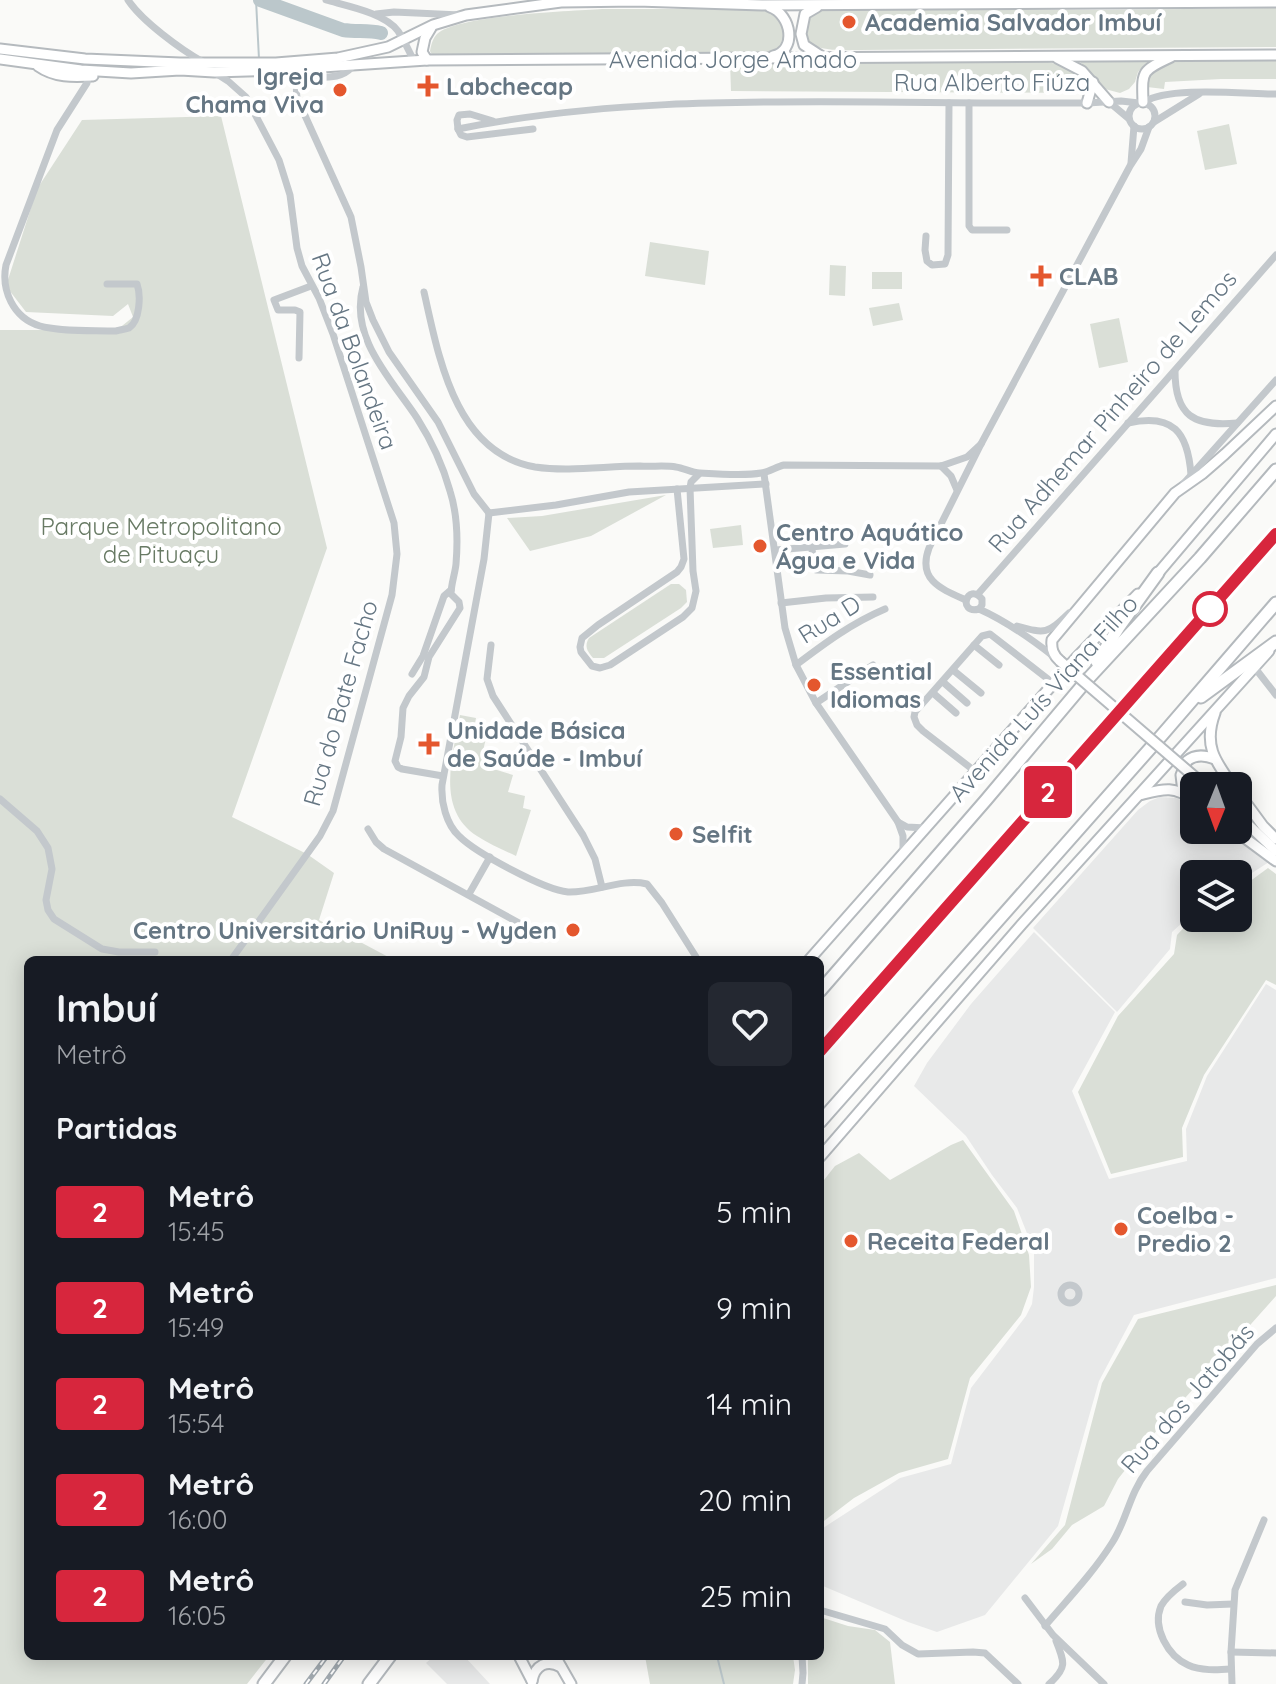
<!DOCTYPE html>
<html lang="pt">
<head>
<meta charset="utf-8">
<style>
	body { margin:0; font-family:Quicksand,sans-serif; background:#242831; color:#f1f3f6; height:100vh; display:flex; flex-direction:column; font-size:30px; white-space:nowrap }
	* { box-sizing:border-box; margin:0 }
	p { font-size:26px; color:#9ea1a6 }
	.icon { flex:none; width:44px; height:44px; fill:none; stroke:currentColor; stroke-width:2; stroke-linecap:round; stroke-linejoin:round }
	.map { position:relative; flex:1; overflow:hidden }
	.sheet { position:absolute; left:24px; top:956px; width:800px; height:704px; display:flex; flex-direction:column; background:#171b24; border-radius:12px; box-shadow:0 4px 20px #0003 }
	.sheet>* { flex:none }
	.badge { padding:0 16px; border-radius:6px; font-size:28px; line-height:52px }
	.needle { width:52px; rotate:181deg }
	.buttons { position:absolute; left:1180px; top:772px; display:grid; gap:16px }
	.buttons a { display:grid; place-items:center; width:72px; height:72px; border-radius:12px; background:#171b24; box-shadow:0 4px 20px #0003; font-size:40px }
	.map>.badge { position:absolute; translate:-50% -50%; box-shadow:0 0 0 4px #fff }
	h2 { padding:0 32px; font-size:30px; line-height:72px }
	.round { display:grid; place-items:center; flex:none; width:84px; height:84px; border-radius:12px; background:#242831 }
	.summary { display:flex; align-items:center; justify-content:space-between; height:136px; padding:0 32px }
	h1 { font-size:38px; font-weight:700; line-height:60px }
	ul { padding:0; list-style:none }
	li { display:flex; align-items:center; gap:24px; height:96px; padding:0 32px }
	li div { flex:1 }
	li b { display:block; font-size:30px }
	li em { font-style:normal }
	li .badge { min-width:88px; font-weight:700; text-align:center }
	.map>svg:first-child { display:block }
	.built { fill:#e8e9e9 }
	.green { fill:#dadfd7 }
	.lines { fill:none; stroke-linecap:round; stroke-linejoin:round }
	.stream { stroke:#bbc7cb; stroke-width:2 }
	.river { stroke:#bbc7cb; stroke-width:14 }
	.major-casing { stroke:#b5babe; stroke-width:13 }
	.highway-casing { stroke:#b4b9bd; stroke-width:15 }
	.minor { stroke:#c3c8cc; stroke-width:7 }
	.major { stroke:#fff; stroke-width:9 }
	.highway { stroke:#fff; stroke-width:11 }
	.rail-casing { stroke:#a2aab0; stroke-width:5 }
	.rail { stroke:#fff; stroke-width:2; stroke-dasharray:6; stroke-linecap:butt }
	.major-bridge-casing { stroke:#b5babe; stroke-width:13; stroke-linecap:butt }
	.major-bridge { stroke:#fff; stroke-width:9 }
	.line-casing { stroke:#fff; stroke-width:18 }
	.line { stroke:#d7263d; stroke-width:12 }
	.poi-dot { fill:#e4572e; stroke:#fff; stroke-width:3 }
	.stop-dot { fill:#fff; stroke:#d7263d; stroke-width:4 }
	.labels { text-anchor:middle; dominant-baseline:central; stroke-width:8; stroke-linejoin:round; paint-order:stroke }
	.poi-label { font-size:24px; font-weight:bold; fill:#657683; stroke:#fff; text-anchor:start }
	.street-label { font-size:24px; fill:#657683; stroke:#fff }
	.park-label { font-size:24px; fill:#687a64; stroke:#fff }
</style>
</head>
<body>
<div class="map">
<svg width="1276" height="1684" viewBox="0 0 1276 1684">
	<rect width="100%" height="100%" fill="#fafaf8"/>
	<g class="built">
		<path d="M1160,797L1176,798L1194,806V830H1227L1269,862L1238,882V874H1194V912L1172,932L1170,949L1117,1012L1033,928L1138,810L1150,801Z"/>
		<path d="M1034,932L1115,1012L1072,1091L1109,1179L1187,1161L1186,1129L1207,1076L1266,984L1276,990V1278L1134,1315L1099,1381L1058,1526L985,1615L937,1632L908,1622L823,1586L820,1582V1530L900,1478L951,1464L971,1388L1026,1316L1032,1304L1034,1287V1251L1017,1208L992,1175L966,1136L914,1086L927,1063L971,1004Z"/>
		<path d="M434,1656H464L490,1684H447L426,1663Z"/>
	</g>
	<g class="green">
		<path d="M819,8L1101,10L1276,8V47L859,50C844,50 808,53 804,34C803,29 804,25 804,20Z"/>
		<path d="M602,9H767C784,16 784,27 785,43L776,54L439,58L432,55L430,51C431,45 433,38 437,34C457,15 571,11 602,9Z"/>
		<path d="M937,58L1048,62L1072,68L1082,77V93L731,91L730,62Z"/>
		<path d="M1155,58L1145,64L1138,72L1135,82L1129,89L1120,93L1105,89L1098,83L1078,59Z"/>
		<path d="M1276,59V79H1221L1165,82L1164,89L1147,87L1145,76L1168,61Z"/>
		<path d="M221,116L327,548L232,817L307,854L334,873L319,920L394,960H28V1656H269L247,1684H0V330H117L133,317L128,304L113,316L26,312L6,286L37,189L82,120Z"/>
		<path d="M1229,124L1237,164L1205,170L1197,131Z"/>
		<path d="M650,242L709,251L705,285L645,276Z"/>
		<path d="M830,265L846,266L845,296L829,295Z"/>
		<rect x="872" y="272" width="30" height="17"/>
		<path d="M899,303L903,320L873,326L869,308Z"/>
		<path d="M1119,318L1128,362L1099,368L1090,324Z"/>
		<path d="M666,495L591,536L530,551L507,518L542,516Z"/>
		<path d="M741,525L743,545L713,548L710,529Z"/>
		<path d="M671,584H679L686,590L687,602L681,608L604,658H593C587,651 584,646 589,638Z"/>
		<path d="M460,715L476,718L473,734L486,738L483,751L491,754L487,767L513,775L508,792L525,796L523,808L531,810L516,856C503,850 489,844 477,836C435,809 453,755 460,715Z"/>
		<path d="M1268,868L1276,874V985L1266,980L1204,1075L1182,1128L1183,1157L1111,1174L1078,1092L1118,1016L1174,954L1177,935L1194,917L1238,918V890Z"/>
		<path d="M963,1140L1014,1211L1029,1255L1031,1287L1021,1315L970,1378L948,1459L899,1473L854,1498L820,1524V1185L835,1166L859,1153L890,1180L951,1145Z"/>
		<path d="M1276,1285V1296L1161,1425L1118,1479L1104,1506L1072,1525L1052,1549L1031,1564L1065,1525L1102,1383L1138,1319Z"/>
		<path d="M820,1617L848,1626L875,1630L890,1642L895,1684H808V1656H820Z"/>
		<path d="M645,1656H793L795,1670L793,1684H650Z"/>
	</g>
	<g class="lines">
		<g class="stream">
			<path d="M256,0L259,59"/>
			<path d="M259,73L260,79L277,99L286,104"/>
			<path d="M717,1656L724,1684"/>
		</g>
		<path class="river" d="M260,0L343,30C357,32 368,30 381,33"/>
		<g class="major-casing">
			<g id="major">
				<path d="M770,7C792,15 797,51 773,56"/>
				<path d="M817,7L805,14L801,34L804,45L824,58"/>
				<path d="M0,49L85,59L180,63H276L338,58L388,47L433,25L466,15L561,2L637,1L762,5L1276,2"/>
				<path d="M1057,58L1082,71L1109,102"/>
				<path d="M0,59L81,70L131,73L180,70L214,72L278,70L427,60L1276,55"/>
				<path d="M427,60L422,52L425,38L431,28"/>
				<path d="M38,66C55,78 73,77 93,76"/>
				<path d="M1143,102C1142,71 1141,71 1171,57"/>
				<path d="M1087,103L1093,82"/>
				<path d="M1154,578L1276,434"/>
				<path d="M1060,661C1053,655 1051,649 1052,640L1175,493L1202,474L1225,454L1276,406"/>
				<path d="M1215,713C1203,745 1215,761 1233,786"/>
				<path d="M1183,792L1181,775L1187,761C1195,754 1205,755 1215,759"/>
				<path d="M1238,792L1263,826L1276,839"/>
				<path d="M1139,795C1163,789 1173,785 1194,800"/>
				<path d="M1238,815L1276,851"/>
				<path d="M1234,830L1276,861"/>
				<path d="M809,960L1076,658L1138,594"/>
				<path d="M820,1157L1022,924L1269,651"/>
				<path d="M519,1656L532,1681"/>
				<path d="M555,1656L571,1684"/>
				<path d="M532,1681C535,1665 547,1659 561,1667"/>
			</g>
		</g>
		<g class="highway-casing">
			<g id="highway">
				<path d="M1097,662L1119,627L1158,573"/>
				<path d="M1201,697L1276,642"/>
				<path d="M820,991L986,800L1087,680L1200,558L1276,470"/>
				<path d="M820,1122L1162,735L1276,603"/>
				<path d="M264,1684L285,1656"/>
				<path d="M369,1684L390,1656"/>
			</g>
		</g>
		<g class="minor">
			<path d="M128,0C142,21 180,49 203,62"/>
			<path d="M326,0C347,6 385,13 398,31C404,40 409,51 414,61"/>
			<path d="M376,14L394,12L460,15"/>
			<path d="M352,67C340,81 321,76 304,78C295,82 296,90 297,98L351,217L361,267L366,302L373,320L389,352L438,422L474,494L489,513"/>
			<path d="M214,72L228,81L246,97L279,160L290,195L297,248L302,266L319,298L333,334L394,523L397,554L392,595L333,811L320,836L231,960"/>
			<path d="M88,77L87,83L57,130L6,265C1,290 13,318 40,326C62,332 93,330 116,331C119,330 126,329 129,328C140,321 141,295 137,284H107"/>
			<path d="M1109,102L1128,118"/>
			<path d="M1145,102C1167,86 1246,94 1276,94"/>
			<circle cx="1142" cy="116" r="13"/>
			<path d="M969,103V226L972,230H1007"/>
			<path d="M493,121L470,114L459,115L457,120L458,129C595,101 736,101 875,102C946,103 1016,103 1087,103L1121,101L1139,103"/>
			<path d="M1154,122L1199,94"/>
			<path d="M458,129L461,135L467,137L533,129"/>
			<path d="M1131,163L1134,126"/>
			<path d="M926,236L925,250L927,261L932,265L945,264L948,255L949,103"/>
			<path d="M363,287C349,338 392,380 417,418C431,440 443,466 450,491C457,513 458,540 456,564C455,574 451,584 451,594L459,602L460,608L429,657L424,677L409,696L403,708L401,737L395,761L398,767L402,769L443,776"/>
			<path d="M424,292C439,358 455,453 535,467C569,472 606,466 640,466C651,467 665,465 676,467C684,468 692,473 700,473C717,474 745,476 761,473C769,472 776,467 784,465L941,466L967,457L981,444"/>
			<path d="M299,358L300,312L295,310H278L274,300L311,286"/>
			<path d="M1175,371C1175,416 1194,427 1237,423"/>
			<path d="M1128,423C1173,413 1188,432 1191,475"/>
			<path d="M941,466L951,476L957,490"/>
			<path d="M764,474L785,628L796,665L816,703L898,822L903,836V853"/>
			<path d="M1184,483L1276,380"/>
			<path d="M677,489L684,559L681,567L677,572L598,625L582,638L580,647L581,652L592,666L600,668L610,665L683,617L692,608L696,591L693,571L690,488L691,482L699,474"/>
			<path d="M489,513L484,559L442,785C441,802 446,824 459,836C476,853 545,890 568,892C594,893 621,878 647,884L662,903L698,960"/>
			<path d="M489,513L556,505L629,492L766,484"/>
			<path d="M811,545L816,570L848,571L870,575"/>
			<path d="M776,550L845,544"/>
			<path d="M978,594C1077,480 1177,368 1276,255"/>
			<path d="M966,600C941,589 917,580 929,548L981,444L1130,166L1141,149L1149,127"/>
			<path d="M781,603L826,598L873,597"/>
			<path d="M979,609L982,605V599C967,581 957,615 979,609C1006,621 1030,638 1053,656"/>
			<path d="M1017,626C1046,634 1047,634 1069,613"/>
			<path d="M491,645L487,679L493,696L583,835L595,859L602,887"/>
			<path d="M974,645L999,665"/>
			<path d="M796,665C825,643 852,623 885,609"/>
			<path d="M1255,668L1276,695"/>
			<path d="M953,670L981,693"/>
			<path d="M412,674L423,656L444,596L451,590"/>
			<path d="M943,682L967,703"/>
			<path d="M933,693L956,713"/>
			<path d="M816,703L873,665"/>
			<path d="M976,772L923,731L917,725L914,717L915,712L974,645L982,636L990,634L1053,683"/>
			<path d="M0,799L37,831L48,848L52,869L46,900L48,910L54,919L102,949L119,952H155"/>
			<path d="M898,822L907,827L926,828"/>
			<path d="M368,829L376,842L384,849L541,935"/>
			<path d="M469,894L490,857"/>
			<circle cx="1070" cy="1294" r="9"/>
			<path d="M1183,1584C1175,1590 1166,1597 1161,1606C1152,1628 1168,1656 1188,1665C1201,1671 1217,1670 1231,1669"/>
			<path d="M1025,1598L1053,1635L1104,1684"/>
			<path d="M1185,1602L1207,1605L1233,1604"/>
			<path d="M820,1610L885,1629L902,1645L918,1654L973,1652L985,1653L1018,1684"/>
			<path d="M1045,1626C1068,1599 1093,1573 1112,1543C1127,1520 1129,1494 1147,1471L1257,1344L1276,1328"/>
			<path d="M1231,1652L1276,1653"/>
			<path d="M802,1684L803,1673L802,1656"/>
			<path d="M1049,1684C1067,1668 1065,1663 1056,1641"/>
			<path d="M1232,1684L1231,1652L1235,1590L1264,1520"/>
		</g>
		<use href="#major" class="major"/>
		<use href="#highway" class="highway"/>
		<g class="rail-casing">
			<g id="rail">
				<path d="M820,1058L1276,540"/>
				<path d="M306,1684L327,1656"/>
				<path d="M324,1684L344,1656"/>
			</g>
		</g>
		<use href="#rail" class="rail"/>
		<g class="major-bridge-casing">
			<path id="major-bridge" d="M1060,661L1196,778"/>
		</g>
		<use href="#major-bridge" class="major-bridge"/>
	</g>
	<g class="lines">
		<g class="line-casing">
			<path id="line" d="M820,1051L1276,534"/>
		</g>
		<use href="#line" class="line"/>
	</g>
	<g class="poi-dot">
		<circle cx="849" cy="22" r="8"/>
		<path d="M424 74h8v8h8v8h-8v8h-8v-8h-8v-8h8z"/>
		<circle cx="340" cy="90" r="8"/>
		<path d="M1037 264h8v8h8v8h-8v8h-8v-8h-8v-8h8z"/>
		<circle cx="760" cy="546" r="8"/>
		<circle cx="814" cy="685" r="8"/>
		<path d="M425 732h8v8h8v8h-8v8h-8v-8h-8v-8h8z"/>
		<circle cx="676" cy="834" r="8"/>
		<circle cx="573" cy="930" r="8"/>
		<circle cx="1121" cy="1229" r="8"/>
		<circle cx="851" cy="1241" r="8"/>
	</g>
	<circle class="stop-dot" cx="1210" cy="609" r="16"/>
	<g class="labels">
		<g class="poi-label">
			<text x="865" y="22">Academia Salvador Imbuí</text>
			<text x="324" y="76" text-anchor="end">Igreja<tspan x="324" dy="28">Chama Viva</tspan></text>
			<text x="446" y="86">Labchecap</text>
			<text x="1059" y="276">CLAB</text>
			<text x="776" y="532">Centro Aquático<tspan x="776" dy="28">Água e Vida</tspan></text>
			<text x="830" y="671">Essential<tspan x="830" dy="28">Idiomas</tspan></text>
			<text x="447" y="730">Unidade Básica<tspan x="447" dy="28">de Saúde - Imbuí</tspan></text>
			<text x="692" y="834">Selfit</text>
			<text x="557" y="930" text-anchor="end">Centro Universitário UniRuy - Wyden</text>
			<text x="1137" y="1215">Coelba -<tspan x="1137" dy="28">Predio 2</tspan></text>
			<text x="867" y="1241">Receita Federal</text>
		</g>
		<g class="street-label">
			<text x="733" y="59">Avenida Jorge Amado</text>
			<text x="992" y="82">Rua Alberto Fiúza</text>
			<text transform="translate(355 351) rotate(70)">Rua da Bolandeira</text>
			<text transform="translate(1112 411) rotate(-49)">Rua Adhemar Pinheiro de Lemos</text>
			<text transform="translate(829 619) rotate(-32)">Rua D</text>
			<text transform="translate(1043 698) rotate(-48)">Avenida Luís Viana Filho</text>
			<text transform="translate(340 703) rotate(-74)">Rua do Bate Facho</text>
			<text transform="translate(1187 1398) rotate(-49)">Rua dos Jatobás</text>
		</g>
		<g class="park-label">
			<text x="161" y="526">Parque Metropolitano<tspan x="161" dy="28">de Pituaçu</tspan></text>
		</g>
	</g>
</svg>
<div class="buttons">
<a><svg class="needle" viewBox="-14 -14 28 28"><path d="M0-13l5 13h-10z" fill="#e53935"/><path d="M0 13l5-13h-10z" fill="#9ea1a6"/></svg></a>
<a><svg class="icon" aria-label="layers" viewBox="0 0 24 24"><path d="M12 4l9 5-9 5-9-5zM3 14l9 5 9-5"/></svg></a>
</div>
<b class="badge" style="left:1048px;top:792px;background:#d7263d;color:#fff">2</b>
<section class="sheet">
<div class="summary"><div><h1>Imbuí</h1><p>Metrô</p></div><a class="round"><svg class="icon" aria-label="heart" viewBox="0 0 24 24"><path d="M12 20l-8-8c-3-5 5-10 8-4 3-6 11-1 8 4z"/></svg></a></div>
<h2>Partidas</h2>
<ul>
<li><span class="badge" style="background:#d7263d;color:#fff">2</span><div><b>Metrô</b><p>15:45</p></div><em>5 min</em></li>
<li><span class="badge" style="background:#d7263d;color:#fff">2</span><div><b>Metrô</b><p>15:49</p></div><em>9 min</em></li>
<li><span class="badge" style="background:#d7263d;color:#fff">2</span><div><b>Metrô</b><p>15:54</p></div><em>14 min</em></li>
<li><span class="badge" style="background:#d7263d;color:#fff">2</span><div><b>Metrô</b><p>16:00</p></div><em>20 min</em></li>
<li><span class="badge" style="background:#d7263d;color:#fff">2</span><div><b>Metrô</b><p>16:05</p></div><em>25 min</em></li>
</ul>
</section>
</div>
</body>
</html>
